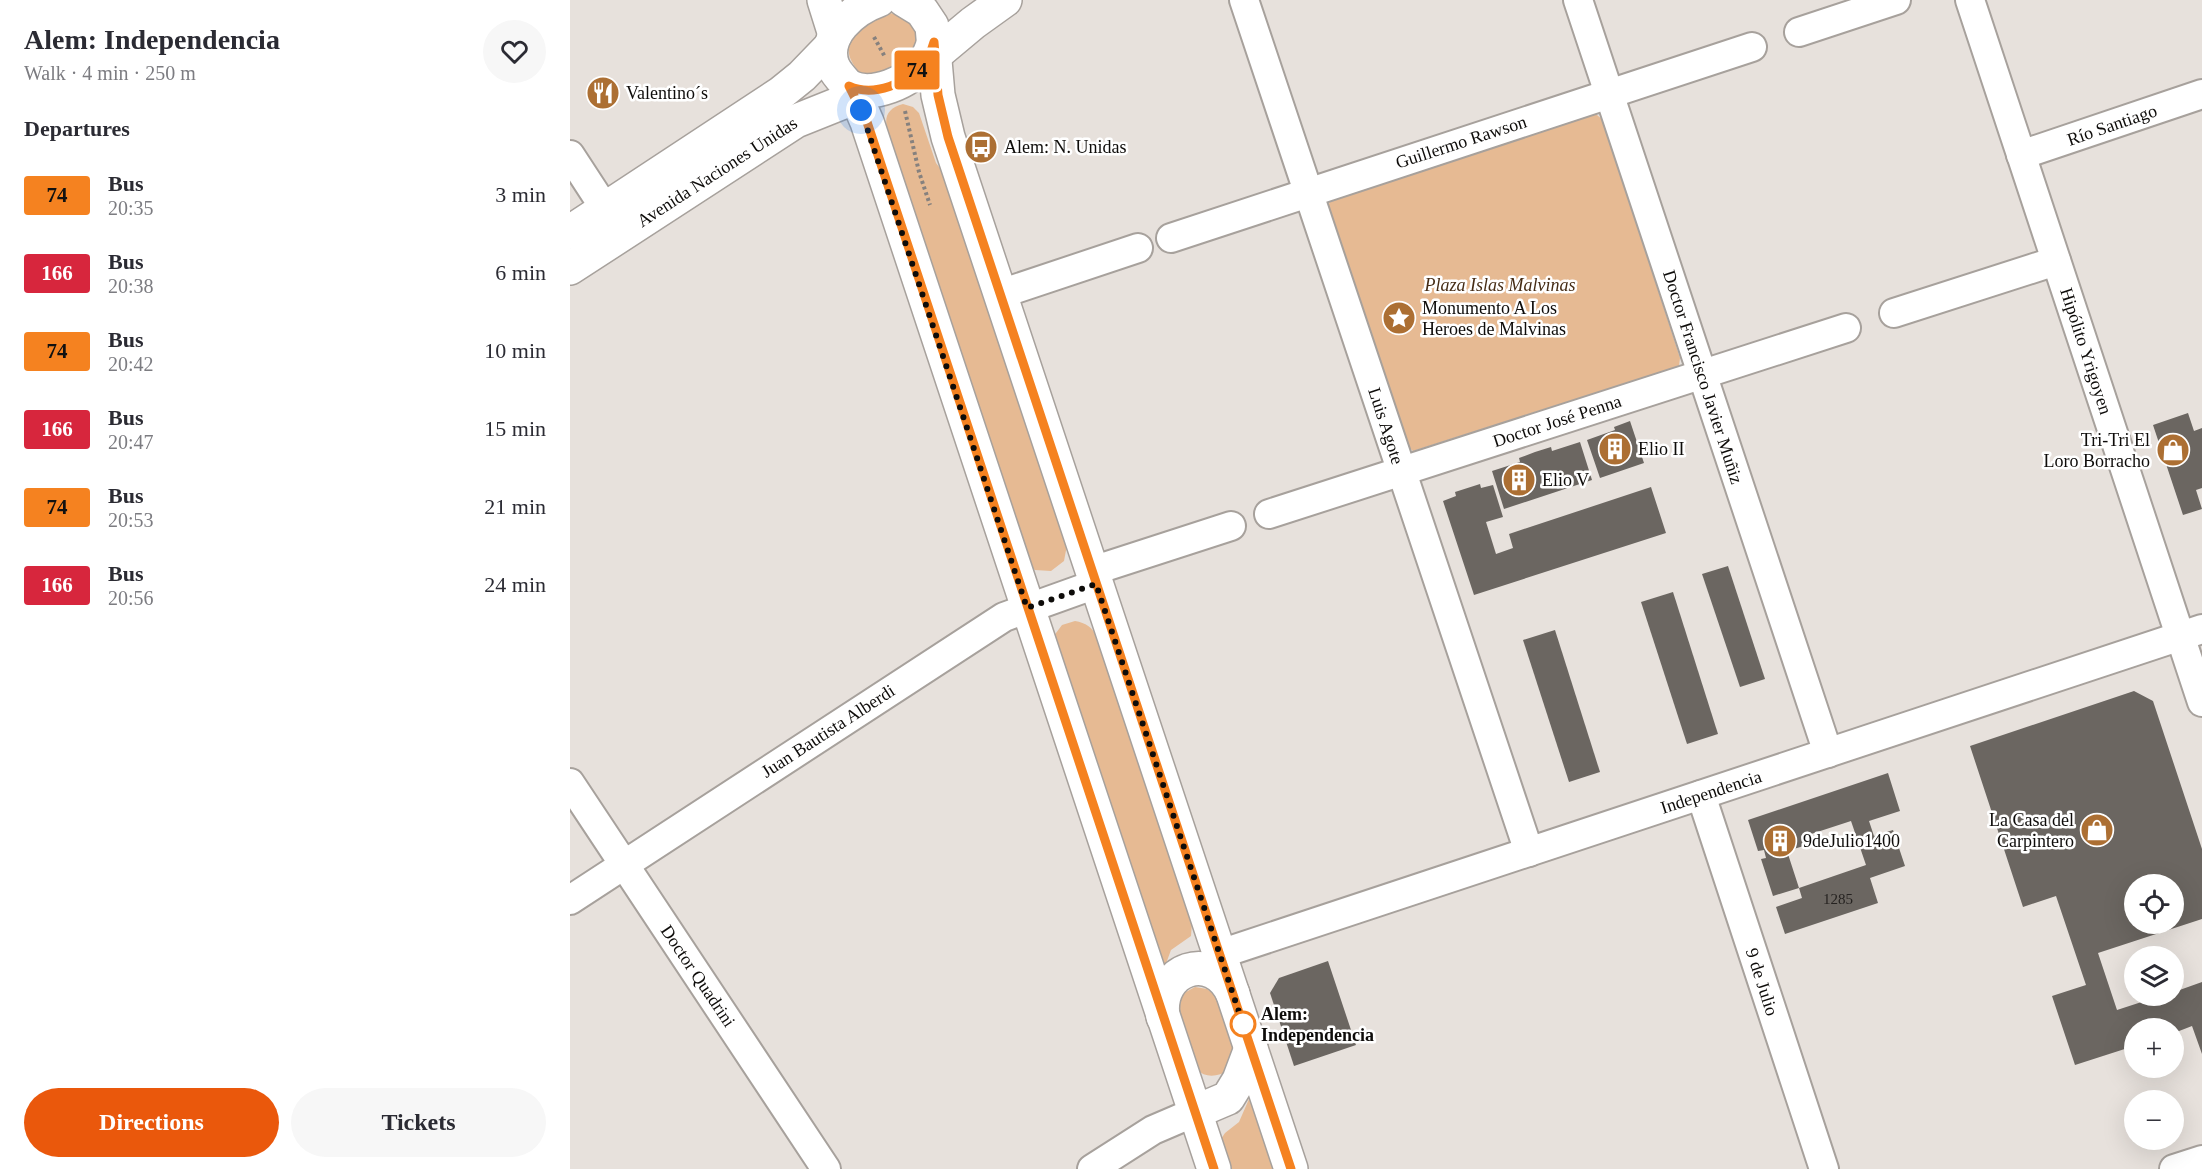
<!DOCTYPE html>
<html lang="en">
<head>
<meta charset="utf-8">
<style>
	body { margin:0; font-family:Georgia,serif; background:#f7f7f7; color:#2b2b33; height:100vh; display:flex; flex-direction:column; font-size:22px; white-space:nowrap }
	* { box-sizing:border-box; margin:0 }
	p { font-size:20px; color:#7c7c81 }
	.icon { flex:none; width:33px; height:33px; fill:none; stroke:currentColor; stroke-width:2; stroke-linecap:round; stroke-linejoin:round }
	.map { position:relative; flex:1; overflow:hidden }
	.panel { display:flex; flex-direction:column; background:#fff; width:570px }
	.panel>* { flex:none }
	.badge { padding:0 12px; border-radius:4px; font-size:21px; line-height:39px }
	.controls { position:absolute; left:1554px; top:874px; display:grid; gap:12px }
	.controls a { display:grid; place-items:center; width:60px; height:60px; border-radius:50%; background:#fff; box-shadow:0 6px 24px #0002; font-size:30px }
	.you { position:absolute; width:30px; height:30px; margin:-15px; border:4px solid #fff; border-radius:50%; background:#1a73e8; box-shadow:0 0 0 9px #1a73e833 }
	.map>.badge { position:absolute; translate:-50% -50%; box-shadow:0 0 0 3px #fff }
	h2 { padding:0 24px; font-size:22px; line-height:54px }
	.round { display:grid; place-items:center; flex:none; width:63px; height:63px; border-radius:32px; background:#f7f7f7 }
	.summary { display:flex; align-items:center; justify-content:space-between; height:102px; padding:0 24px }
	h1 { font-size:28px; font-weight:700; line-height:45px }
	.action { display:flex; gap:12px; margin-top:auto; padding:12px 24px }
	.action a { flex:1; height:69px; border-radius:36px; background:#ea580c; color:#fff; font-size:24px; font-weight:700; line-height:69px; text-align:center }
	.action a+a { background:#f7f7f7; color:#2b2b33 }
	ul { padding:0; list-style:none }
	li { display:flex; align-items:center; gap:18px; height:78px; padding:0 24px }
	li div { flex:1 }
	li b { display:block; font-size:22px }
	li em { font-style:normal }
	li .badge { min-width:66px; font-weight:700; text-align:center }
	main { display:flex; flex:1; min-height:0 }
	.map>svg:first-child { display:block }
	.green { fill:#e6ba93 }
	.building { fill:#6b6661; fill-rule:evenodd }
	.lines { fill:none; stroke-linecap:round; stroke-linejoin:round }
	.minor-casing { stroke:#a7a19c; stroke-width:32 }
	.major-casing { stroke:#a7a19c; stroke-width:36 }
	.path { stroke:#86817e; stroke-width:4; stroke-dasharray:3 3; stroke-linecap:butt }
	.minor { stroke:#fff; stroke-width:28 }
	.major { stroke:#fff; stroke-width:33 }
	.line-casing { stroke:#fff; stroke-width:14 }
	.line { stroke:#f58220; stroke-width:9 }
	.walk { stroke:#0e0c0a; stroke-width:6; stroke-dasharray:0 10.8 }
	.stop-dot { fill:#fff; stroke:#f58220; stroke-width:3 }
	.labels { text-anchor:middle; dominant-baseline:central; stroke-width:5; stroke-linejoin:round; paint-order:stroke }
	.number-label { font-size:15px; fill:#252220 }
	.poi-label { font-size:18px; fill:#0e0c0a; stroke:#fff; text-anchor:start }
	.street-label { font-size:18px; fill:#0e0c0a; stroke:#fff }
	.park-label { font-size:18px; font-style:italic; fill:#462d16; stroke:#fff }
	.stop-label { font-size:18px; font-weight:bold; fill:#0e0c0a; stroke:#fff; text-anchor:start }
</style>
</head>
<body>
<main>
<section class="panel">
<div class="summary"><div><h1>Alem: Independencia</h1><p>Walk · 4 min · 250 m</p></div><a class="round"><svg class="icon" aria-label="heart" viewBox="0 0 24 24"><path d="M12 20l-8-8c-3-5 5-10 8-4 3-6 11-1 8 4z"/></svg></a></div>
<h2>Departures</h2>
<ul>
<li><span class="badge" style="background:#f58220;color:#111">74</span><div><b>Bus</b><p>20:35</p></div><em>3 min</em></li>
<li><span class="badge" style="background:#d7263d;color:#fff">166</span><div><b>Bus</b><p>20:38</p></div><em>6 min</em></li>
<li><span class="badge" style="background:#f58220;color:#111">74</span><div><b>Bus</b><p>20:42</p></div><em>10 min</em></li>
<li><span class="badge" style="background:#d7263d;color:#fff">166</span><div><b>Bus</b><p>20:47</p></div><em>15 min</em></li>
<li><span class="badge" style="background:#f58220;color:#111">74</span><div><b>Bus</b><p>20:53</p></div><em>21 min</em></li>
<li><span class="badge" style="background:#d7263d;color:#fff">166</span><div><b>Bus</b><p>20:56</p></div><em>24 min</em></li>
</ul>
<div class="action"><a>Directions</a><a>Tickets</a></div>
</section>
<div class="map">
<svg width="1632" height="1169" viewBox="0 0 1632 1169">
	<rect width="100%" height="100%" fill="#e7e1dc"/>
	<g class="green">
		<path d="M320,13C337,15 359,39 342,55C333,63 320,69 310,76L291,74C272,54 275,37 299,23C306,19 312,15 320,13Z"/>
		<path d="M333,104L343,107L349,113L366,163L376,176L497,545L494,561L481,571L465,570L458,566L317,129C314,115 319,108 333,104Z"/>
		<path d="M1022,115H1027L1033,120L1110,358L1109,366L843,451L837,446L758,208L760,200Z"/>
		<path d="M505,621C516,623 522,627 527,637L622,923L621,936L601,950L594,969L483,637L492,625Z"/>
		<path d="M625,987L637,989L646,996L664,1046L658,1071C649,1076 635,1079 627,1069C621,1061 611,1017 607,1005L614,993Z"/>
		<path d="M681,1097L707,1169H657L651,1139L655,1133L669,1122L679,1099Z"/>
	</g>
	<g class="building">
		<path d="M1618,413L1624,431L1632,428V488L1626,490L1632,509L1613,515L1583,425Z"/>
		<path d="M1060,421L1074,463L1030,478L1017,440L1045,430L1044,427Z"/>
		<path d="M1010,442L1022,480L934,509L922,471L950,462L949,458L965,452L981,447L982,451Z"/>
		<path d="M910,484L911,488L923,485L933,517L916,522L926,554L943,548L939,534L1081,487L1096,533L904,595L873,501L886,496L885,492Z"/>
		<path d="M1158,566L1195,679L1170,687L1132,574Z"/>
		<path d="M1103,592L1148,734L1117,744L1071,602Z"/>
		<path d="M985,630L1030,772L999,782L953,640Z"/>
		<path d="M1564,691L1583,701L1632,849V919L1528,953L1547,1010L1590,996H1604V992L1632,982V1054L1622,1026L1604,1033V1029H1564V1046L1505,1065L1482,996L1516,985L1486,896L1453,907L1400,746ZM1564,885H1604V924H1564Z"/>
		<path d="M1318,773L1330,811L1299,821L1304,836L1323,830L1335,866L1300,878L1308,903L1215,934L1206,907L1232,898L1229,888L1296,865L1281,821L1235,836L1237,845L1217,851L1229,888L1203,896L1191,859L1196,858L1194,850L1188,851L1178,820Z"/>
		<path d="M758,961L786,1045L724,1066L700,993L709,978Z"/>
	</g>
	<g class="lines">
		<g class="minor-casing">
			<g id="minor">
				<path d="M674,0L959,852"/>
				<path d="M1008,0L1258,753"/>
				<path d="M1400,0L1632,702"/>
				<path d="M1229,32L1326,0"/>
				<path d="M0,155L47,227"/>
				<path d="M1451,155L1632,94"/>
				<path d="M601,238L1182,47"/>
				<path d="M430,294L568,248"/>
				<path d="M1324,313L1486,261"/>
				<path d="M699,514L1276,328"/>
				<path d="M522,571L661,526"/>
				<path d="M0,783L256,1169"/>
				<path d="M1131,795L1254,1169"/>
				<path d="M0,900L434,617L526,584"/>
				<path d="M650,954L1632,629"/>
				<path d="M522,1169L583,1130L625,1112"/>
				<path d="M1604,1169L1632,1160"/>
			</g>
		</g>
		<g class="major-casing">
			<g id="major">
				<path d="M254,0L265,35"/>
				<path d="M309,0C284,9 251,35 263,66C267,75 274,81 280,88C288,99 292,111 297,122L644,1169"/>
				<path d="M334,0L352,11L362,26L368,95L378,137L721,1169"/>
				<path d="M354,64L403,23L435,0"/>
				<path d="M280,87C303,98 339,82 354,63C359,57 361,49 364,42"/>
				<path d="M0,232L211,93L232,76L261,46"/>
				<path d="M0,268L226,121L301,91"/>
				<path d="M593,1017C586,968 643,949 663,994"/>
				<path d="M625,1112L658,1098L669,1080L681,1048"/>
			</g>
		</g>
		<g class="path">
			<path d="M304,37L315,57"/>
			<path d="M335,111L349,172L360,205"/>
		</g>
		<use href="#minor" class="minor"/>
		<use href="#major" class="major"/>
	</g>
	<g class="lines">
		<g class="line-casing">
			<path id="line" d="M644,1169L297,122L279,86C303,97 338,84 354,63C359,57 362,49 364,42L368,95L378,137L721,1169"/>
		</g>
		<use href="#line" class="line"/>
		<path class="walk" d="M291,110L457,608L526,584L675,1030L673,1024"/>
	</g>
	<defs>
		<g id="restaurant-disc" transform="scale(1.725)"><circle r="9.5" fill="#ac6f33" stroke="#fff"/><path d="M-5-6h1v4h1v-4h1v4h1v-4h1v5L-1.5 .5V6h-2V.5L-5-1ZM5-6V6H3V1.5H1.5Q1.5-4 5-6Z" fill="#fff"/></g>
		<g id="bus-disc" transform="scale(1.725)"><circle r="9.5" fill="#ac6f33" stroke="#fff"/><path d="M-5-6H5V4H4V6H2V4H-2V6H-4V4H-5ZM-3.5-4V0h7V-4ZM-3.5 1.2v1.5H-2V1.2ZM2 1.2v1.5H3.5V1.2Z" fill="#fff"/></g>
		<g id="sight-disc" transform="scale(1.725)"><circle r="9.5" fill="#ac6f33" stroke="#fff"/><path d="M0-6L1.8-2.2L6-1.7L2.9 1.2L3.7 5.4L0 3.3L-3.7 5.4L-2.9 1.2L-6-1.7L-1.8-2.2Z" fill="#fff"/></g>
		<g id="building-disc" transform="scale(1.725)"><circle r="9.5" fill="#ac6f33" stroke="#fff"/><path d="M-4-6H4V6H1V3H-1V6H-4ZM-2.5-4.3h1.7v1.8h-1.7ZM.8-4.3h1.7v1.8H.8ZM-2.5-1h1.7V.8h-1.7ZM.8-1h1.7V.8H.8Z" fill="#fff"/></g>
		<g id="shop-disc" transform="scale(1.725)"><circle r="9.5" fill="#ac6f33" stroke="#fff"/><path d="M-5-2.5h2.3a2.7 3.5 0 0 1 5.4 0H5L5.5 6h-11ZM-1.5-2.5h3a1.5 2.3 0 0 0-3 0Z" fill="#fff"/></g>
	</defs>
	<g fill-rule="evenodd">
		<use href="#restaurant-disc" x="33" y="93"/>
		<use href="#bus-disc" x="411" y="147"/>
		<use href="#sight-disc" x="829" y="318"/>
		<use href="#building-disc" x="1045" y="449"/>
		<use href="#shop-disc" x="1603" y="450"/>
		<use href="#building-disc" x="949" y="480"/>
		<use href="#shop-disc" x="1527" y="830"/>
		<use href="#building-disc" x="1210" y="841"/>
	</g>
	<circle class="stop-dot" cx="673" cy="1024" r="12"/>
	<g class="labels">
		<g class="number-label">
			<text x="1268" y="899">1285</text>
		</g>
		<g class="poi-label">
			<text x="56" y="93">Valentino´s</text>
			<text x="434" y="147">Alem: N. Unidas</text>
			<text x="852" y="308">Monumento A Los<tspan x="852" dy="21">Heroes de Malvinas</tspan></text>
			<text x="1580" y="440" text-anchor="end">Tri-Tri El<tspan x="1580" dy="21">Loro Borracho</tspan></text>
			<text x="1068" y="449">Elio II</text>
			<text x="972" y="480">Elio V</text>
			<text x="1504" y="820" text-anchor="end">La Casa del<tspan x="1504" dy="21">Carpintero</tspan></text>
			<text x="1233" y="841">9deJulio1400</text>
		</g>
		<g class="street-label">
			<text transform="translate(1542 125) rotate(-19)">Río Santiago</text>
			<text transform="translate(891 142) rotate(-18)">Guillermo Rawson</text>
			<text transform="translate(147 172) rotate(-33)">Avenida Naciones Unidas</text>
			<text transform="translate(1516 351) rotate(72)">Hipólito Yrigoyen</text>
			<text transform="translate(1133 377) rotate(72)">Doctor Francisco Javier Muñiz</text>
			<text transform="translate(987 421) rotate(-18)">Doctor José Penna</text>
			<text transform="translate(816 426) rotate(72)">Luis Agote</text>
			<text transform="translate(258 731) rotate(-33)">Juan Bautista Alberdi</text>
			<text transform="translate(1141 792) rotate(-18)">Independencia</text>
			<text transform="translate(128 976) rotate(56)">Doctor Quadrini</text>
			<text transform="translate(1192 982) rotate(72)">9 de Julio</text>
		</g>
		<g class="park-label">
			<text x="930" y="285">Plaza Islas Malvinas</text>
		</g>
		<g class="stop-label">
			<text x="691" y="1014">Alem:<tspan x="691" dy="21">Independencia</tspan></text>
		</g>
	</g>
</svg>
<div class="controls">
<a><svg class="icon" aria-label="locate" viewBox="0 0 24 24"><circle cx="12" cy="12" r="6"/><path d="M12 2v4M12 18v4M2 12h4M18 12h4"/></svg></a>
<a><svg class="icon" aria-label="layers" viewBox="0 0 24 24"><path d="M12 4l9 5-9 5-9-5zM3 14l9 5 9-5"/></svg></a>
<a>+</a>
<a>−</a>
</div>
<div class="you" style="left:291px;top:110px"></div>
<b class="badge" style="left:347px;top:70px;background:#f58220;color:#111">74</b>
</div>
</main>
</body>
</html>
